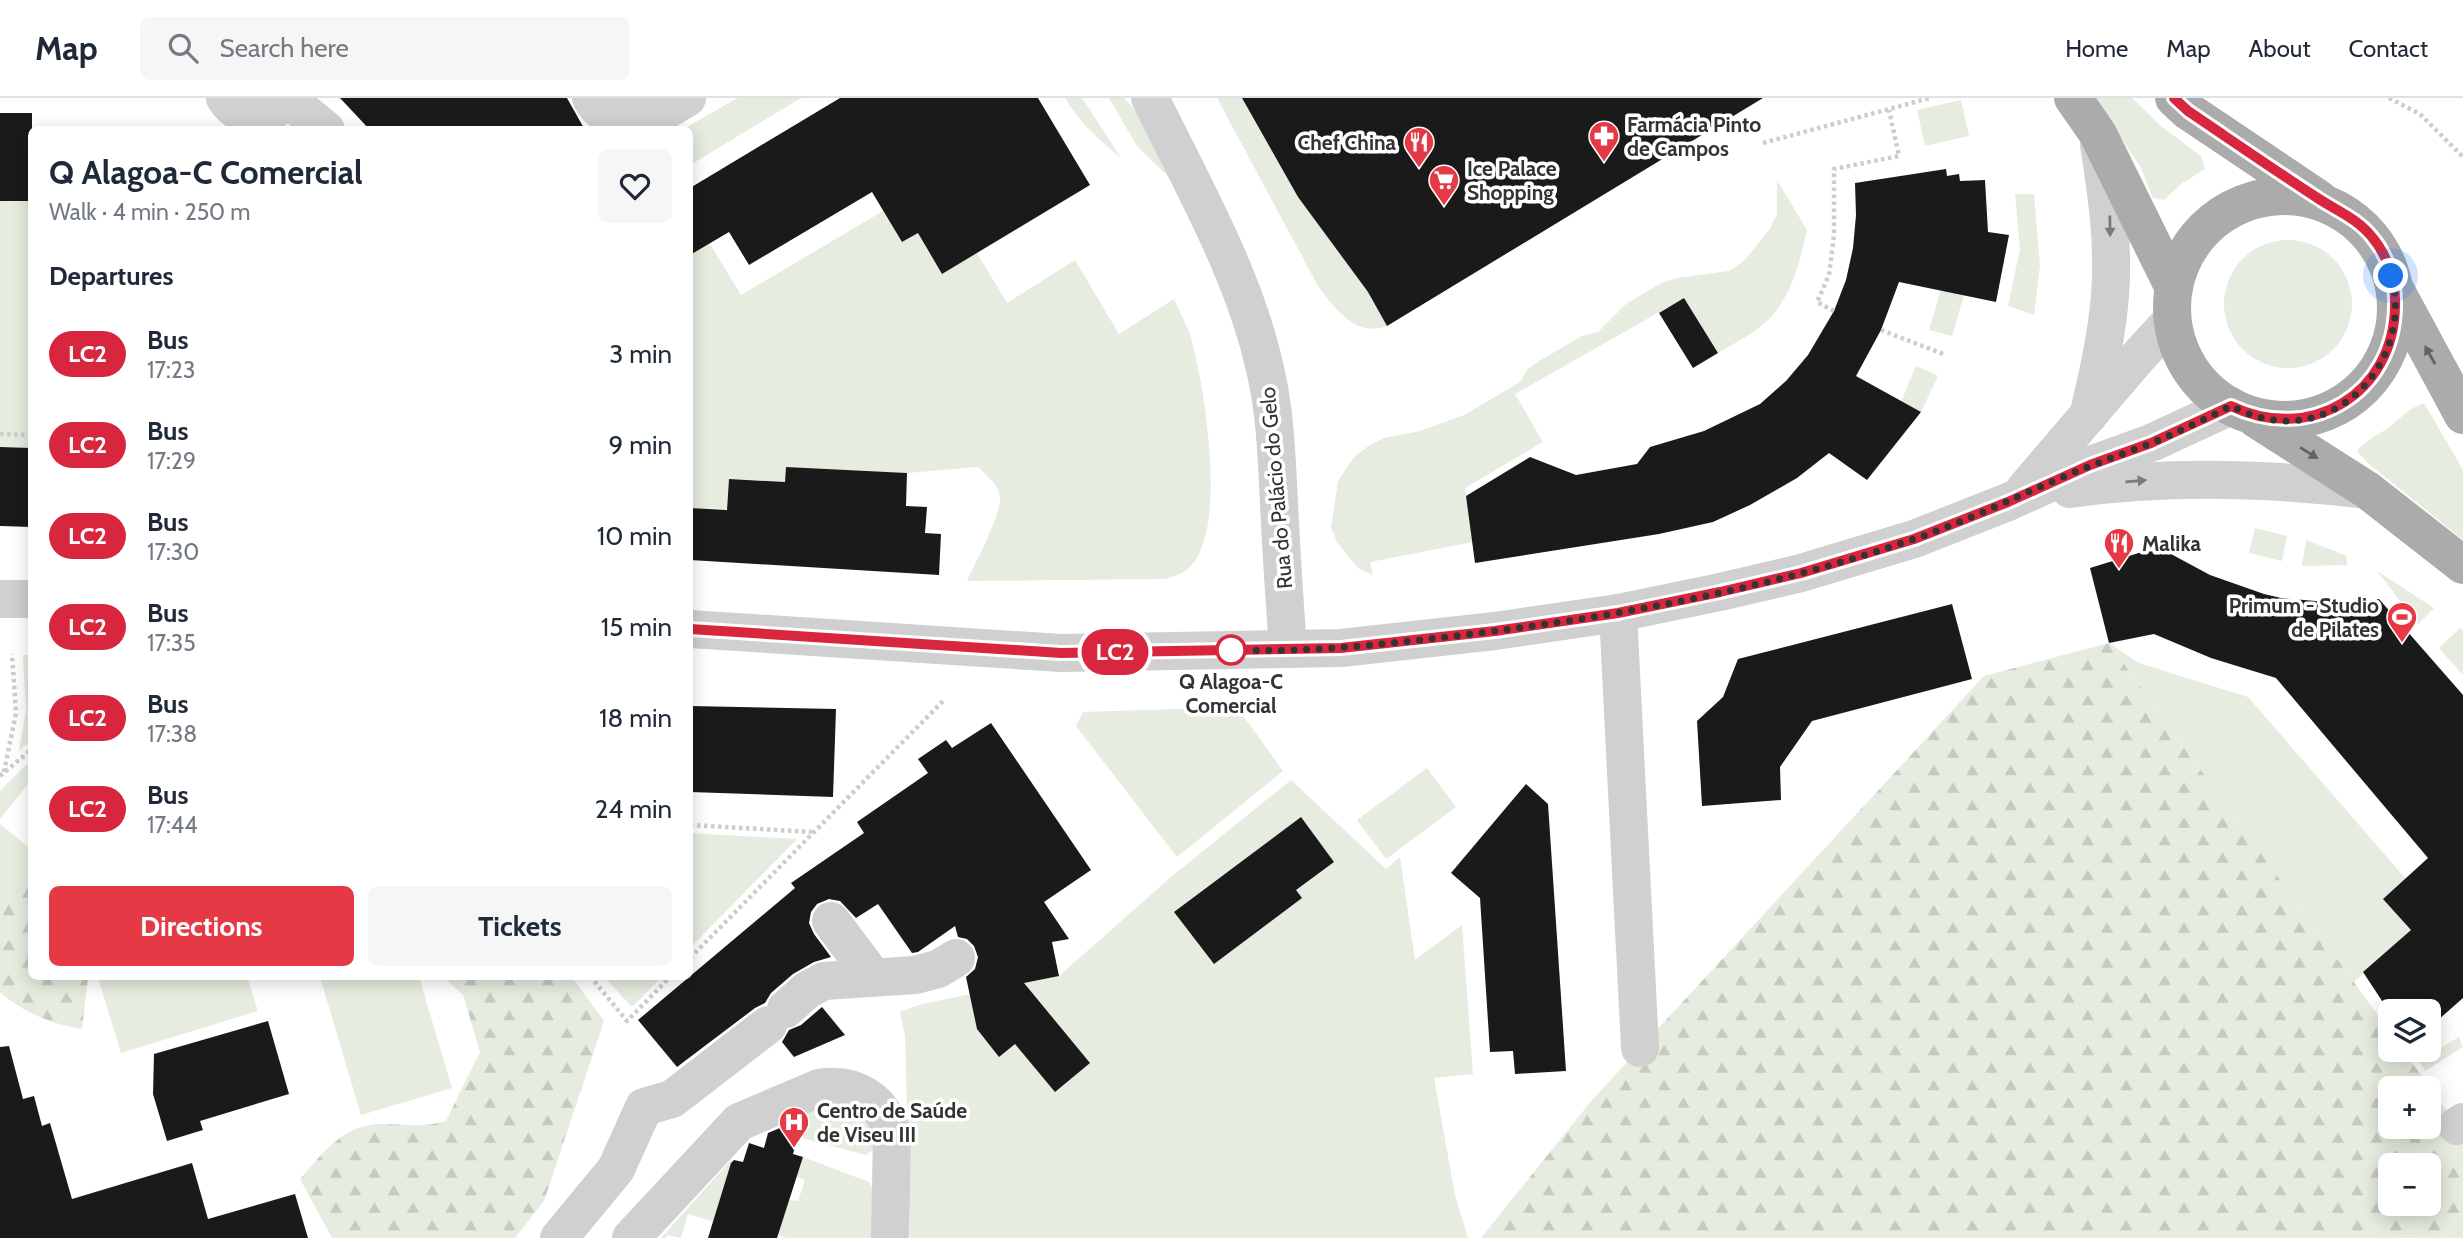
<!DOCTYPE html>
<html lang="en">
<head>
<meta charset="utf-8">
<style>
	body { margin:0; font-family:Cabin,sans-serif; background:#f6f6f7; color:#1f2937; height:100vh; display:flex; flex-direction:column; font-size:26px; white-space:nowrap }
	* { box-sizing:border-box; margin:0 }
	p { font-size:23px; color:#747a83 }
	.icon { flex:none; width:38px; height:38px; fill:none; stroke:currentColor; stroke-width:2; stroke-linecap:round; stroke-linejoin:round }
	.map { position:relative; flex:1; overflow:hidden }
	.details { position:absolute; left:28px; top:28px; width:665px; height:854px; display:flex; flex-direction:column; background:#fff; border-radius:10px; box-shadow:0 4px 18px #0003 }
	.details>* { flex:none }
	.badge { padding:0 14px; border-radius:23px; font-size:24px; line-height:46px }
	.fabs { position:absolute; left:2378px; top:901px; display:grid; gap:14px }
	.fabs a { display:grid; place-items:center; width:63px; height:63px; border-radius:10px; background:#fff; box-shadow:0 4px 18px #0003; font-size:35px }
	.you { position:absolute; width:35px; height:35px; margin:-18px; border:5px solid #fff; border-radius:50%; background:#1a73e8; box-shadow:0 0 0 10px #1a73e833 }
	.map>.badge { position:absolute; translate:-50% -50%; box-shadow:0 0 0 4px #fff }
	h2 { padding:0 21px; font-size:26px; line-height:63px }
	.round { display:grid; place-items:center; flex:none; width:74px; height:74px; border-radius:10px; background:#f6f6f7 }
	.head { display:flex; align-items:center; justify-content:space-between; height:119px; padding:0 21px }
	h1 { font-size:33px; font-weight:700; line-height:52px }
	.button { display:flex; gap:14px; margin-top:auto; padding:14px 21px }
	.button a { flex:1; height:80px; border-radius:10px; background:#e63946; color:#fff; font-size:28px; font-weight:700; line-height:80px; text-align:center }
	.button a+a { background:#f6f6f7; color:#1f2937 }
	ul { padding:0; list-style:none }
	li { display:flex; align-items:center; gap:21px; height:91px; padding:0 21px }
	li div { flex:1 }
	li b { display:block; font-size:26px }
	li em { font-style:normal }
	li .badge { min-width:77px; font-weight:700; text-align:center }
	header { display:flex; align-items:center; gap:42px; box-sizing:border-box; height:98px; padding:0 35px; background:#fff; border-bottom:2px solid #e0e1e3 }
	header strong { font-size:33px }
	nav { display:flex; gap:38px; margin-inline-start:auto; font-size:24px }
	.search { width:490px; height:63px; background:#f6f6f7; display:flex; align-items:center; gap:18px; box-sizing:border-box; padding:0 24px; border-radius:10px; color:#747a83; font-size:26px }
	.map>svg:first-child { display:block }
	.grass { fill:#e6ecdf }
	.forest { fill:url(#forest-firs); fill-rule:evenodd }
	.building { fill:#1a1a1a }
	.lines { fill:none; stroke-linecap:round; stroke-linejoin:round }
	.path { stroke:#cdcdcd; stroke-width:4.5; stroke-dasharray:3.5 3.5; stroke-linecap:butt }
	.minor { stroke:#d0d0d0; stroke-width:38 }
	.major { stroke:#ababab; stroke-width:38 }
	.oneway { fill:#7a7a7a }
	.oneway2 { fill:#636363 }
	.line-casing { stroke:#fff; stroke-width:16 }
	.line { stroke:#d7263d; stroke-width:10 }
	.walk { stroke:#333; stroke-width:7; stroke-dasharray:0 12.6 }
	.stop-dot { fill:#fff; stroke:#d7263d; stroke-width:3.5 }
	.labels { text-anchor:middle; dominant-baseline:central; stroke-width:7; stroke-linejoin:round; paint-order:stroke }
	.poi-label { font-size:21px; font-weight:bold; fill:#333; stroke:#fff; text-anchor:start }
	.street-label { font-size:21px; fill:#333; stroke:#fff }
	.stop-label { font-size:21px; font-weight:bold; fill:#333; stroke:#fff }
</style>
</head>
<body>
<header>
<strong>Map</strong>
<div class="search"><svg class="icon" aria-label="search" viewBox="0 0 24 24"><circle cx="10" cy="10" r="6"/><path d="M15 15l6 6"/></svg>Search here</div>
<nav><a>Home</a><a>Map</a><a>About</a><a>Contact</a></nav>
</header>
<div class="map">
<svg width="2463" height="1140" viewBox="0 0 2463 1140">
	<defs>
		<pattern id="forest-firs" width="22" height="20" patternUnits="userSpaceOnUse" patternTransform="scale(1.75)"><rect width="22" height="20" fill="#e6ecdf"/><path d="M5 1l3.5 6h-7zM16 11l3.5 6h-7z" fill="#c6cbc0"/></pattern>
	</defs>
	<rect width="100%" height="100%" fill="#fff"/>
	<g class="grass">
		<path d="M737,0H801L690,67V32L684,31Z"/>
		<path d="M1065,0H1082L1121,60C1099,42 1080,25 1065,0Z"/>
		<path d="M1109,0H1124C1146,21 1157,54 1171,81L1137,48Z"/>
		<path d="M1217,0H1242L1298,99L1368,194L1387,228C1356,240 1334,210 1318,188Z"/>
		<path d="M2095,0H2132L2162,29L2201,58L2205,71L2181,86L2164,102L2153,100L2141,70Z"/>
		<path d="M1961,2L1969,38L1925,48L1917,12Z"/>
		<path d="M1777,82L1807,132C1799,168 1790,205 1760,229C1747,239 1731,247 1718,255L1684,200L1515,296L1543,344L1465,390L1473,444L1370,464L1373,477L1358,470L1337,444L1331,430L1338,383L1354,359L1367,349L1384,340L1420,333L1464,317L1520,284L1528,271L1539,263L1582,238L1598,234L1626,206L1661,185L1677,180L1729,173L1744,163L1770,131L1777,116Z"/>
		<path d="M2015,96H2034L2040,167L2034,217L2008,208L2020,151Z"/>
		<path d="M0,103H31V350L0,349Z"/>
		<path d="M690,113L741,197L883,113L902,144L918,135L942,176L977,155L1007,205L1075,162L1119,236L1174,201C1180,214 1187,227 1191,240C1204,286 1231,442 1185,473C1180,477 1171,479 1165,481L967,483C975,466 1001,417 1000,400C999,387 987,377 978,369L907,375L786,369L785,384L729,381L727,411L690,410V157L696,153L690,142Z"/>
		<circle cx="2288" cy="206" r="64"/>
		<path d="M1941,191L1964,197L1952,238L1929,232Z"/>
		<path d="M1916,268L1938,278L1921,314L1901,304Z"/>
		<path d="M2424,305L2463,372V442L2369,366L2357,353C2366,343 2374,339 2385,332C2399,322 2408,310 2424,305Z"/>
		<path d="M2255,430L2287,438L2282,463L2249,455Z"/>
		<path d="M2306,442L2347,458V467L2302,468Z"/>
		<path d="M2377,473L2434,510L2418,526Z"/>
		<path d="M2460,530L2463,533V577L2439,550Z"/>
		<path d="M2109,545L2139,565L2248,599L2406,781L2411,832L2354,884Z"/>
		<path d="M23,557H31L32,641L19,653L26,613Z"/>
		<path d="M1237,609L1283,673L1177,759L1076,628L1083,614Z"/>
		<path d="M31,662V682L0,721V693Z"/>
		<path d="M1427,670L1456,709L1386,761L1357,722Z"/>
		<path d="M1291,682L1386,771L1400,759L1415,862L1462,827L1473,976L1434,980L1455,1097L1468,1140H910L905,938L900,914L922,906L1059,878L1172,778Z"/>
		<path d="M0,726L32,752L31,775L21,797L0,804Z"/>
		<path d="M690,735L797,741L690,850Z"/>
		<path d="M102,878L247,879L258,913L121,955L98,880Z"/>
		<path d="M320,879H419L452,990L361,1017Z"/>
		<path d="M604,879H662L632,909Z"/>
		<path d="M2459,939L2463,949L2425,973L2419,963Z"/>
		<path d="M808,1007H856L881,1039L875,1051L866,1057L798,1039Z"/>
		<path d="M803,1059L869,1084L872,1089L874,1140H787L778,1137L789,1102L798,1103L805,1082L797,1079Z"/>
		<path d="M732,1061L724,1088L723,1127L688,1116L681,1140L667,1137L666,1140H661Z"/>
	</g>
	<g class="forest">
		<path d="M2109,545L2390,934V952H2403L2463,1036V1140H1481L1592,1002L1984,578ZM2390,990H2429V1029H2390ZM2390,1068H2429V1106H2390Z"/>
		<path d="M31,775L32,878L88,879L82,931C52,926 23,915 0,894V804L21,797Z"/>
		<path d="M443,879H572L604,923L544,1103L515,1140H332L300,1081C324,1054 343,1026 382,1026C405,1026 424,1030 446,1023L480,954L463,897Z"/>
	</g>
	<g class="building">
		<path d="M340,0H567L585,32H370Z"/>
		<path d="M840,0H1038L1090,87L942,176L918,135L902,144L872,94L749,167L729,134L690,157V90Z"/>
		<path d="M1242,0H1763L1387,228L1368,194L1298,99Z"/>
		<rect x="0" y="15" width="32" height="88"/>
		<path d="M1946,71L1947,78L1959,76L1960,83L1985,82L1988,134L2009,137L1996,204L1899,184L1881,232L1856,278L1921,314L1867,382L1829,355L1797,380L1750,407L1713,424L1659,436L1475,465L1466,398L1530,359L1576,377L1637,366L1650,349L1704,333L1760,306L1786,283L1808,257L1834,213L1846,182L1853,150L1856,117L1855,85Z"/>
		<path d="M1684,200L1718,255L1693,270L1659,215Z"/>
		<path d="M0,349L32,350V429L0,428Z"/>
		<path d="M786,369L907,375L906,408L927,409L925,435L941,436L939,477L690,462V410L727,412L729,381L785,384Z"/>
		<path d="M2158,449L2210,477L2264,496L2281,500L2340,505L2379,501L2463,597V900L2429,930V914L2390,915L2363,874L2411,832L2383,801L2428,760L2276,580L2211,560L2154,536L2109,545L2090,470Z"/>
		<path d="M1952,506L1972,581L1812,623L1780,669L1781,702L1702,708L1697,623L1723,599L1738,561Z"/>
		<path d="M690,608L836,611L833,699L690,694Z"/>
		<path d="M991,625L1091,772L1044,804L1069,841L1052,844L1059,878L1024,885L1090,965L1055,994L1015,946L999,959L977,931L966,879L975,871L978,859L974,848L967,841L958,839L955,828L918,854L912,855L878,806L856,820L840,803L829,801L817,806L811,814L809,825L814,836L831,859L814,864L793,876L771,895L765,905L755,910L677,969L638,922L795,790L791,785L864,735L857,724L928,675L918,661L946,642L952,650Z"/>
		<path d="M1526,686L1548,706L1566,973L1515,976L1513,953L1490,954L1480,800L1451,775Z"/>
		<path d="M1301,719L1334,764L1296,792L1302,800L1214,866L1174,814Z"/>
		<path d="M822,909L845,937L794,959L782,944L789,932L801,927Z"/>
		<path d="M268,923L289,996L200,1023L203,1032L167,1043L153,996L154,956Z"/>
		<path d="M9,948L23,1001L34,998L42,1028L50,1025L72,1101L192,1065L208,1121L295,1096L308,1140H0V949Z"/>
		<path d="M787,1027L800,1031L793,1056L803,1059L777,1140H708L731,1065L734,1062L743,1064L749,1045L764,1050L768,1035Z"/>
	</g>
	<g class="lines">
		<g class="path">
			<path d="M2389,0L2420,16L2463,59"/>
			<path d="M1763,45L1930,0"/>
			<path d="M1834,213L1817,204L1829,177L1834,137V71L1899,58L1889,12"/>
			<path d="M1881,232L1946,257"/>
			<path d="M0,336L32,337"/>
			<path d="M4,674L16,615L12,556"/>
			<path d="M0,678L32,651"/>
			<path d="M690,727L812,734"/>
			<path d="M690,860L945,601"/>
			<path d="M590,878L627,923L671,878"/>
		</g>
		<g class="minor">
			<path d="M225,0C242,26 270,21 288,0"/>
			<path d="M291,0L298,9L326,32"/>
			<path d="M591,0C605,27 626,17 644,0"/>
			<path d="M1150,0C1194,90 1247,181 1267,280C1277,327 1277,376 1280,424C1282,466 1285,509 1288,551"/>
			<path d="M633,32L687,0"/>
			<path d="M2088,318C2098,278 2107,238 2110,197C2114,147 2107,96 2099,47"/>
			<path d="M2025,391L2138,259L2172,222"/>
			<path d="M2070,391C2169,377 2268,380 2367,392"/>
			<path d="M0,501H32"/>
			<path d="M1618,515L1640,950"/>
			<path d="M690,531L1061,555L1341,550L1495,533L1618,515L1720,494L1801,475L1914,441L2008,404L2090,367L2151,345L2231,308"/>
			<path d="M831,823L873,879"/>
			<path d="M786,911L807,892L824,883L915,877L938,871L956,860"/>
			<path d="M2457,1028L2463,1024"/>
			<path d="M559,1140L616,1071L644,1009L672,1001L768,927"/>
			<path d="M631,1140L739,1024L819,990C854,984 884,1002 892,1037L890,1140"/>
		</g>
		<g class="major">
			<path d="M2073,0L2098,36L2174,190"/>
			<path d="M2174,0L2188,13L2319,101"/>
			<circle cx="2284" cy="210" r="112"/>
			<path d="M2396,193L2463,317"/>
			<path d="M2256,321L2367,392L2463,467"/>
		</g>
	</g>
	<defs><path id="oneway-solid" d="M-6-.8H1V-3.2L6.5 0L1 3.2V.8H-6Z" transform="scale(1.75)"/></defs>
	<g class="oneway">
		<use href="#oneway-solid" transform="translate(2110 128) rotate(89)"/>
		<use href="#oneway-solid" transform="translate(2136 383) rotate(-5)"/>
	</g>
	<g class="oneway2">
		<use href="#oneway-solid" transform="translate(2430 257) rotate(-119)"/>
		<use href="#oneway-solid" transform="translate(2309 355) rotate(32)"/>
	</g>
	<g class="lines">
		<g class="line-casing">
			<path id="line" d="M690,531L1061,555L1341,550L1495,533L1618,515L1720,494L1801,475L1914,441L2008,404L2090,367L2151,345L2231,308C2310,346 2394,296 2395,208C2396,184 2388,158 2372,139C2357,120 2335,112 2316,99C2273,71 2231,42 2188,13L2174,0"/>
		</g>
		<use href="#line" class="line"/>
		<path class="walk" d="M1231,552C1309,555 1386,546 1463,537C1615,519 1769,491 1914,441C1967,423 2018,398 2070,376C2096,365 2123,356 2149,346C2177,335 2204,321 2231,308C2249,317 2267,323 2288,323C2360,322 2411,246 2391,178"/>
	</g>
	<defs>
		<g id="pharmacy-pin" transform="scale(1.575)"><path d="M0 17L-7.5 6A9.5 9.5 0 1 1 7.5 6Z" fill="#e63946" stroke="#fff"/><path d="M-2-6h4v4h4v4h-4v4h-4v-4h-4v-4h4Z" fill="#fff"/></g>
		<g id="restaurant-pin" transform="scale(1.575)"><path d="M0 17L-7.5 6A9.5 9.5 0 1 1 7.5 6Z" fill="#e63946" stroke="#fff"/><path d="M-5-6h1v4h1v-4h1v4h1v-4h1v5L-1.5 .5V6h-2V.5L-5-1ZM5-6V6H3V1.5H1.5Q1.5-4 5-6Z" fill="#fff"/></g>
		<g id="supermarket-pin" transform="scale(1.575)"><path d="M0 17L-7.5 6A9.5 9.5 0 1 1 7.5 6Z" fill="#e63946" stroke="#fff"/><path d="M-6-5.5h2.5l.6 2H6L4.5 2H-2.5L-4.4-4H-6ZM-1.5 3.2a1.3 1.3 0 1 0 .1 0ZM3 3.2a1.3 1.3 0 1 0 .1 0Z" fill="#fff"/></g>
		<g id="stadium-pin" transform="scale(1.575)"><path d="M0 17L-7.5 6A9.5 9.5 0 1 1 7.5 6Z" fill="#e63946" stroke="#fff"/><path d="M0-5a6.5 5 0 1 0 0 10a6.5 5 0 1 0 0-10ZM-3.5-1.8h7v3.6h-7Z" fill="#fff"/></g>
		<g id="hospital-pin" transform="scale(1.575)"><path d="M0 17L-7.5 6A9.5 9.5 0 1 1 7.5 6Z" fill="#e63946" stroke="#fff"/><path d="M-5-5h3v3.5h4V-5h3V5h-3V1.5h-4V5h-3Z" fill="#fff"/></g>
	</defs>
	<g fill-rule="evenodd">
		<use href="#pharmacy-pin" x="1604" y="38"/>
		<use href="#restaurant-pin" x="1419" y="44"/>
		<use href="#supermarket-pin" x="1444" y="82"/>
		<use href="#restaurant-pin" x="2119" y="445"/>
		<use href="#stadium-pin" x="2402" y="519"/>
		<use href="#hospital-pin" x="794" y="1024"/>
	</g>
	<circle class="stop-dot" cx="1231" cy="552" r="14"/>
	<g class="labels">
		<g class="poi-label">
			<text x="1627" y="26">Farmácia Pinto<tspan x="1627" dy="24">de Campos</tspan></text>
			<text x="1396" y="44" text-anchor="end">Chef China</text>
			<text x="1467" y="70">Ice Palace<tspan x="1467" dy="24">Shopping</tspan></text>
			<text x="2142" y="445">Malika</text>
			<text x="2379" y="507" text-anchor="end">Primum - Studio<tspan x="2379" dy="24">de Pilates</tspan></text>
			<text x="817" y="1012">Centro de Saúde<tspan x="817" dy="24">de Viseu III</tspan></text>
		</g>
		<g class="street-label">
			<text transform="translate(1276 390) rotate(-95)">Rua do Palácio do Gelo</text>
		</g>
		<g class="stop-label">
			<text x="1231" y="583">Q Alagoa-C<tspan x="1231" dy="24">Comercial</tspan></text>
		</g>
	</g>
</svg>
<div class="fabs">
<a><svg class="icon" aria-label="layers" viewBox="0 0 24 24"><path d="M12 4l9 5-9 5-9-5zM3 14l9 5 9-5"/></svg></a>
<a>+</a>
<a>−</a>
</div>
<div class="you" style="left:2391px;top:178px"></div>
<b class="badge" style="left:1115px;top:554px;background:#d7263d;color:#fff">LC2</b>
<section class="details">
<div class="head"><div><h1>Q Alagoa-C Comercial</h1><p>Walk · 4 min · 250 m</p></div><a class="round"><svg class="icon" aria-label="heart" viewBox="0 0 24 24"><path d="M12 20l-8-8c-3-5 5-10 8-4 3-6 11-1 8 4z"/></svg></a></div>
<h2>Departures</h2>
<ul>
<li><span class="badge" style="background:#d7263d;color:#fff">LC2</span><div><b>Bus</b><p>17:23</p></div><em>3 min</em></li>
<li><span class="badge" style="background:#d7263d;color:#fff">LC2</span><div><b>Bus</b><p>17:29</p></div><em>9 min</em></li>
<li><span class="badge" style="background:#d7263d;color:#fff">LC2</span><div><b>Bus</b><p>17:30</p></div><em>10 min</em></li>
<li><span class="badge" style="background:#d7263d;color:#fff">LC2</span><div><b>Bus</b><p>17:35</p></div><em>15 min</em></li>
<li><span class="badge" style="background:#d7263d;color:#fff">LC2</span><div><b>Bus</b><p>17:38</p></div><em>18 min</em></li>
<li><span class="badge" style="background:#d7263d;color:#fff">LC2</span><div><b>Bus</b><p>17:44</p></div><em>24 min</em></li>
</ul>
<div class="button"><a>Directions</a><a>Tickets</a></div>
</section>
</div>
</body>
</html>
